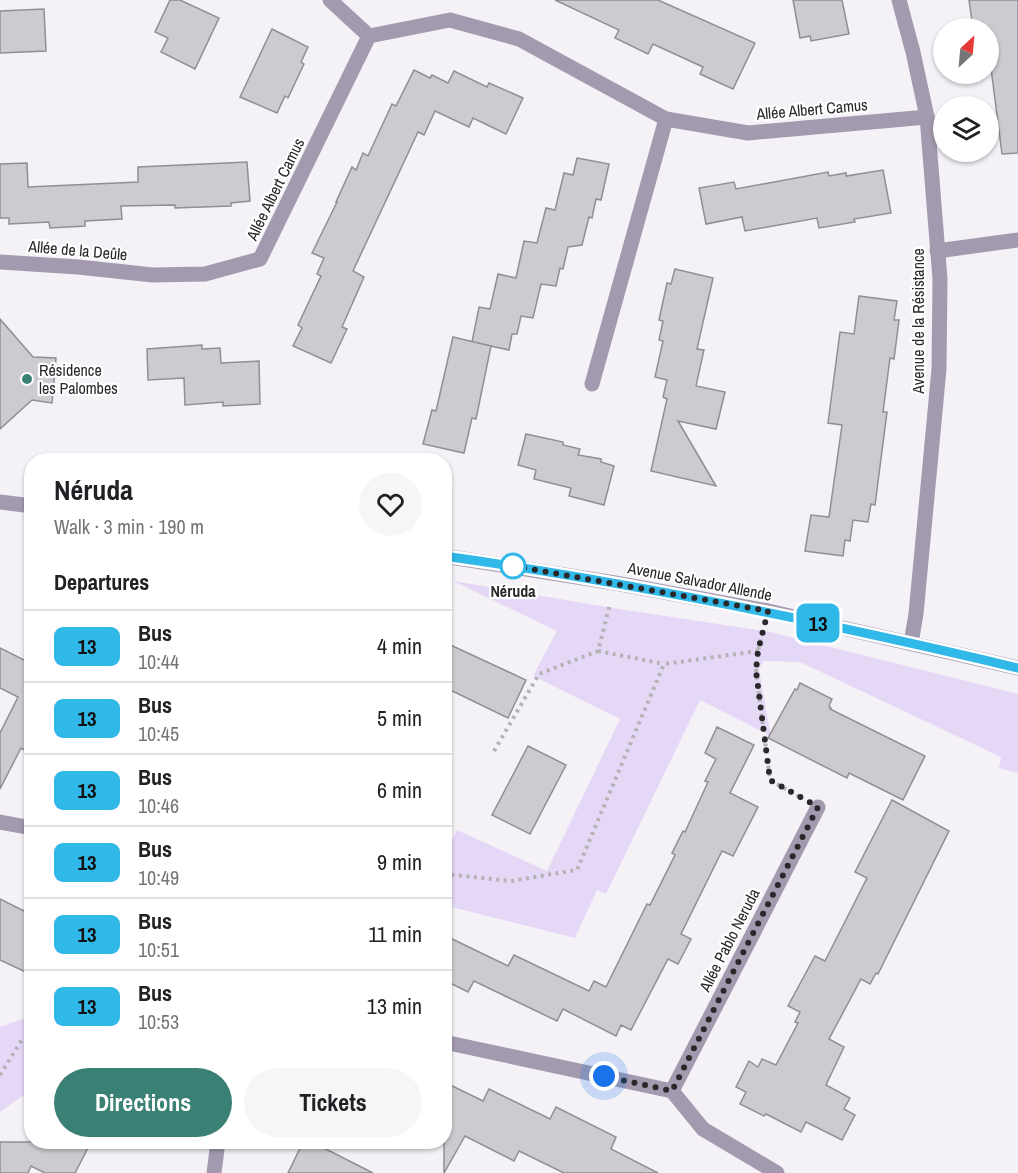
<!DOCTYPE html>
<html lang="en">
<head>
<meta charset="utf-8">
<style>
	body { margin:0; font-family:"Archivo Narrow",sans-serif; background:#f6f6f6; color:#202124; height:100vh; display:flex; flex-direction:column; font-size:22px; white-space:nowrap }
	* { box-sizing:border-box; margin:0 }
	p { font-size:20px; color:#757577 }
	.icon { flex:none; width:33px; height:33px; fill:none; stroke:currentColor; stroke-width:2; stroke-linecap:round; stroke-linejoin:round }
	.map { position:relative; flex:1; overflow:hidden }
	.side { position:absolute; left:24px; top:453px; width:428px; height:696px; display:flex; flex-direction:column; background:#fff; border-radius:24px; box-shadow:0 2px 4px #0004 }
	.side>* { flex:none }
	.badge { padding:0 12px; border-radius:9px; font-size:21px; line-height:39px }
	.needle { width:39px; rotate:26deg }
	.tools { position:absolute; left:933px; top:18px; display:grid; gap:12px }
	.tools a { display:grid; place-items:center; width:66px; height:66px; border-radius:50%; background:#fff; box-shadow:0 2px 4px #0004; font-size:30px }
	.you { position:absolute; width:30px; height:30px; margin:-15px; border:4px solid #fff; border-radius:50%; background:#1a73e8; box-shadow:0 0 0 9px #1a73e833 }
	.map>.badge { position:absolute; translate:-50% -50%; box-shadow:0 0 0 3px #fff }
	h2 { padding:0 30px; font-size:22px; line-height:54px }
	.round { display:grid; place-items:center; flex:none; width:63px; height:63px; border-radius:32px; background:#f6f6f6 }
	.summary { display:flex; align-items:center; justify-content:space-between; height:102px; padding:0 30px }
	h1 { font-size:28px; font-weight:800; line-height:45px }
	.button { display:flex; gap:12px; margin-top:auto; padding:12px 30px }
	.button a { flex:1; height:69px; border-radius:36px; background:#3b8074; color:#fff; font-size:24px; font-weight:800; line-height:69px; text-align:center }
	.button a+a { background:#f6f6f6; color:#202124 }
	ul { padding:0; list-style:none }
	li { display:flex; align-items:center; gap:18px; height:72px; padding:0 30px; border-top:2px solid #e0e0e0 }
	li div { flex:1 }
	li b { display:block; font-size:22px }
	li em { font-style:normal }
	li .badge { min-width:66px; font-weight:700; text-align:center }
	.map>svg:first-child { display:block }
	.green { fill:#e5d8f7 }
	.building { fill:#cdcad0; stroke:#918e94; stroke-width:1.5 }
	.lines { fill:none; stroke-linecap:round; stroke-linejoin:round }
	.path { stroke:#b4b2b7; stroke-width:4; stroke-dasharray:3 4.5; stroke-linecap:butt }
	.street { stroke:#a39aaf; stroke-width:15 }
	.line-casing { stroke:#fff; stroke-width:14 }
	.line { stroke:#30b8e8; stroke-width:9 }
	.walk { stroke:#29282a; stroke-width:6; stroke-dasharray:0 10.8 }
	.poi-dot { fill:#3b8074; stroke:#fff; stroke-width:2 }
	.stop-dot { fill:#fff; stroke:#30b8e8; stroke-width:3 }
	.labels { text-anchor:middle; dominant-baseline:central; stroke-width:4.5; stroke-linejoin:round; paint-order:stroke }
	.street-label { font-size:16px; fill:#29282a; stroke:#fff }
	.poi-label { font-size:16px; fill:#29282a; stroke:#fff; text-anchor:start }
	.stop-label { font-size:16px; font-weight:bold; fill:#29282a; stroke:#fff }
</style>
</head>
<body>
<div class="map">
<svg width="1018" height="1173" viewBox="0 0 1018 1173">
	<rect width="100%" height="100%" fill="#f4f1f7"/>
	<g class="green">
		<path d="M453,581L619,609L770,632L1018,694V773L999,768L1001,757L800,662L763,661L759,670L771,736L700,700L606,894L597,890L575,938L444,905V857L457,830L547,871L620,719L533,676L557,631Z"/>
		<path d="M31,1016V1090L0,1112V1027Z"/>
	</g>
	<g class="building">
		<path d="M170,0H180L219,18L195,69L161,52L168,38L155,32Z"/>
		<path d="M555,0H658L755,43L733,89L700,74L703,67L653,44L648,54L615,38L619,30Z"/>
		<path d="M793,0H842L849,34L811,41L810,36L800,38Z"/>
		<path d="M969,0H1018V153L1002,154L988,45V28H973Z"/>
		<path d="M44,9L46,51L0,53V11Z"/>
		<path d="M272,29L308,47L301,62L304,64L288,98L285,96L277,113L240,97Z"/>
		<path d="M414,70L430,78L432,75L448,83L454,71L487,87L489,83L523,98L506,134L473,118L469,127L435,111L424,135L418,132L353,271L364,277L342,327L347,329L331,363L293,346L302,328L298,325L321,276L317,274L324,258L312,253L337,202H336L352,167L356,170L363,153L368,156L392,104L396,106Z"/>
		<path d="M577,158L609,164L601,200L596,199L592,218L589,217L582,245L568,247L563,269L560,268L556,286L541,284L533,318L521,316L517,334H512L509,350L472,342L479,307L490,309L498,274L516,278L524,241L537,243L546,208L555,210L564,173L573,175Z"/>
		<path d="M247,162L250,201L231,203V206L175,208V205L121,206L122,219L85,221V226L50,228L49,222L9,224V218H0V164L27,163L28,187L138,182V167Z"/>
		<path d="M883,170L891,213L854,219L855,222L819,228L817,218L745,231L742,217L706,224L699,188L734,182L736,189L828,172L829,176L846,173V176Z"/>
		<path d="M675,269L713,278L697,349L704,350L696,386L725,392L716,429L678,421L716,486L651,471L667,399L663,397L667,380L655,377L663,341L659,340L663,321L659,320L667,283L671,284Z"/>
		<path d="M859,296L897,301L894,320H899L894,359L890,358L883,412H887L875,505L871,504L868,522L853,520L850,541L845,540L843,556L805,551L811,515L829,517L842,425L828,423L840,332L854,334Z"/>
		<path d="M0,319L33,357L56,358L52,403L32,400L0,429Z"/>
		<path d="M453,337L491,346L476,419L472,418L464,453L423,444L432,410L436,411Z"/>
		<path d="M202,345V349L220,348L221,363L259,361L260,404L223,406V402L185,405L184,378L148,380L147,349Z"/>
		<path d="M526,434L563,442V445L580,449L578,455L601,459V462L614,466L604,505L569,496L571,488L534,479L536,470L518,465Z"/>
		<path d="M444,642L526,680L508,718L444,687Z"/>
		<path d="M0,648L32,664V754L21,748L0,789V733L18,697L0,688Z"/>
		<path d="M800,683L832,699L829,706L831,708L830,709L925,756L903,800L849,773L847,778L768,738L795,689L797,690Z"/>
		<path d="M717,727L754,745L730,793L758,807L733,856L722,851L681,934L691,939L678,964L668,959L631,1030L621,1025L616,1036L563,1009L557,1021L474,981L468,992L444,980V935L508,966L514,955L589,991L594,981L606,987L647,904L650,905L675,855L672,853L683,831L685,832L708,782L705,781L716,759L705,753Z"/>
		<path d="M528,746L566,765L530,834L492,815Z"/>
		<path d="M892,800L949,831L878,974L876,973L870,984L861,979L829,1039L844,1047L826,1085L850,1098L844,1109L855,1115L842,1140L806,1122L801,1132L766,1114L764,1116L740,1104L746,1092L736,1087L749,1061L758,1067L762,1059L776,1065L798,1023L795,1022L800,1012L788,1006L815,956L825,961L867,878L855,872Z"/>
		<path d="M0,899L32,915V975L0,960Z"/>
		<path d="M444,1082L483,1101L489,1089L550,1119L556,1107L616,1137L611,1149L658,1173H564L519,1151L514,1161L465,1136L444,1173Z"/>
		<path d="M0,1142H91L75,1173H45L31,1166L28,1173H0Z"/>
		<path d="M303,1142H312L373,1173H288Z"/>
	</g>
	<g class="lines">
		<g class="path">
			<path d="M762,632L758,651L756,671L770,780L798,796"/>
			<path d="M598,651L664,664"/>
			<path d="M494,751L539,674L598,651L610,604"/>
			<path d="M444,874L511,881L577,870L664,664L758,651"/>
			<path d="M0,1075L23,1038L32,1035"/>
		</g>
		<g class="street">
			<path d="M330,0L369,36"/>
			<path d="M899,0L913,52L927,117L940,279L939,369L916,614L911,643"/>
			<path d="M937,251L1018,240"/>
			<path d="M0,262L78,267L153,275L205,274L260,259L369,36L450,20L519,39L666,119L748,133L927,117"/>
			<path d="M592,384L666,119"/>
			<path d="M0,502L32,506"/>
			<path d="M444,556L615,583L768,611L1018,668"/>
			<path d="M0,822L32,828"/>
			<path d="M444,1042L672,1091L703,1129L777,1173"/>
			<path d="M672,1091L818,807"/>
			<path d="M214,1173L218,1142"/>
		</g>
	</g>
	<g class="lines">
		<g class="line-casing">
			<path id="line" d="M444,556C637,583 828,623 1018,668"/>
		</g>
		<use href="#line" class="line"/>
		<path class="walk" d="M513,566L508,565L768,611L758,651L756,671L770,780L818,807L672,1091L604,1076"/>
	</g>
	<circle class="poi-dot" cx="27" cy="379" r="6"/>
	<circle class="stop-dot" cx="513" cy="566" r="12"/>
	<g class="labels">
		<g class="street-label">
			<text transform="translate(812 109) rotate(-5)">Allée Albert Camus</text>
			<text transform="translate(275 189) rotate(-64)">Allée Albert Camus</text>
			<text transform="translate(78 250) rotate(5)">Allée de la Deûle</text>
			<text transform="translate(918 321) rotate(-90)">Avenue de la Résistance</text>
			<text transform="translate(700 581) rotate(11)">Avenue Salvador Allende</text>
			<text transform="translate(729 940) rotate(-63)">Allée Pablo Neruda</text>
		</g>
		<g class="poi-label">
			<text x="39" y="370">Résidence<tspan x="39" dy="18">les Palombes</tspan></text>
		</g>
		<g class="stop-label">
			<text x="513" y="591">Néruda</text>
		</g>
	</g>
</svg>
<div class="tools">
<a><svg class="needle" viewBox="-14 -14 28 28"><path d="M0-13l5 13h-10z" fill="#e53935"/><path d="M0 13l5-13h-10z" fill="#757577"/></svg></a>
<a><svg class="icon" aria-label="layers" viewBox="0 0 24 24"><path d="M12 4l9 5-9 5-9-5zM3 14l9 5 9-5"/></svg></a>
</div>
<div class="you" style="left:604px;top:1076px"></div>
<b class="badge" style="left:818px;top:623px;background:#30b8e8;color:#111">13</b>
<section class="side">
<div class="summary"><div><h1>Néruda</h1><p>Walk · 3 min · 190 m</p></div><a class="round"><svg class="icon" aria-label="heart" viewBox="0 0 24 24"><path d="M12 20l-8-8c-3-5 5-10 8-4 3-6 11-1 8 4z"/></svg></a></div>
<h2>Departures</h2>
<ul>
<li><span class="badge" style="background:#30b8e8;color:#111">13</span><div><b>Bus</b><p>10:44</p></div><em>4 min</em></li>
<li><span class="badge" style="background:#30b8e8;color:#111">13</span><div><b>Bus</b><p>10:45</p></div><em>5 min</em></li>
<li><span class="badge" style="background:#30b8e8;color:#111">13</span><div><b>Bus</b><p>10:46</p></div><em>6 min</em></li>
<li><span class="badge" style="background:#30b8e8;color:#111">13</span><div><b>Bus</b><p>10:49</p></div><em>9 min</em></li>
<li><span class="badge" style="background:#30b8e8;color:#111">13</span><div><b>Bus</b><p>10:51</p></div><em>11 min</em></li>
<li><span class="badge" style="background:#30b8e8;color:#111">13</span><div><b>Bus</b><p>10:53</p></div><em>13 min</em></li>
</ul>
<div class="button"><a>Directions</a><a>Tickets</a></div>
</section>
</div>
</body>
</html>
